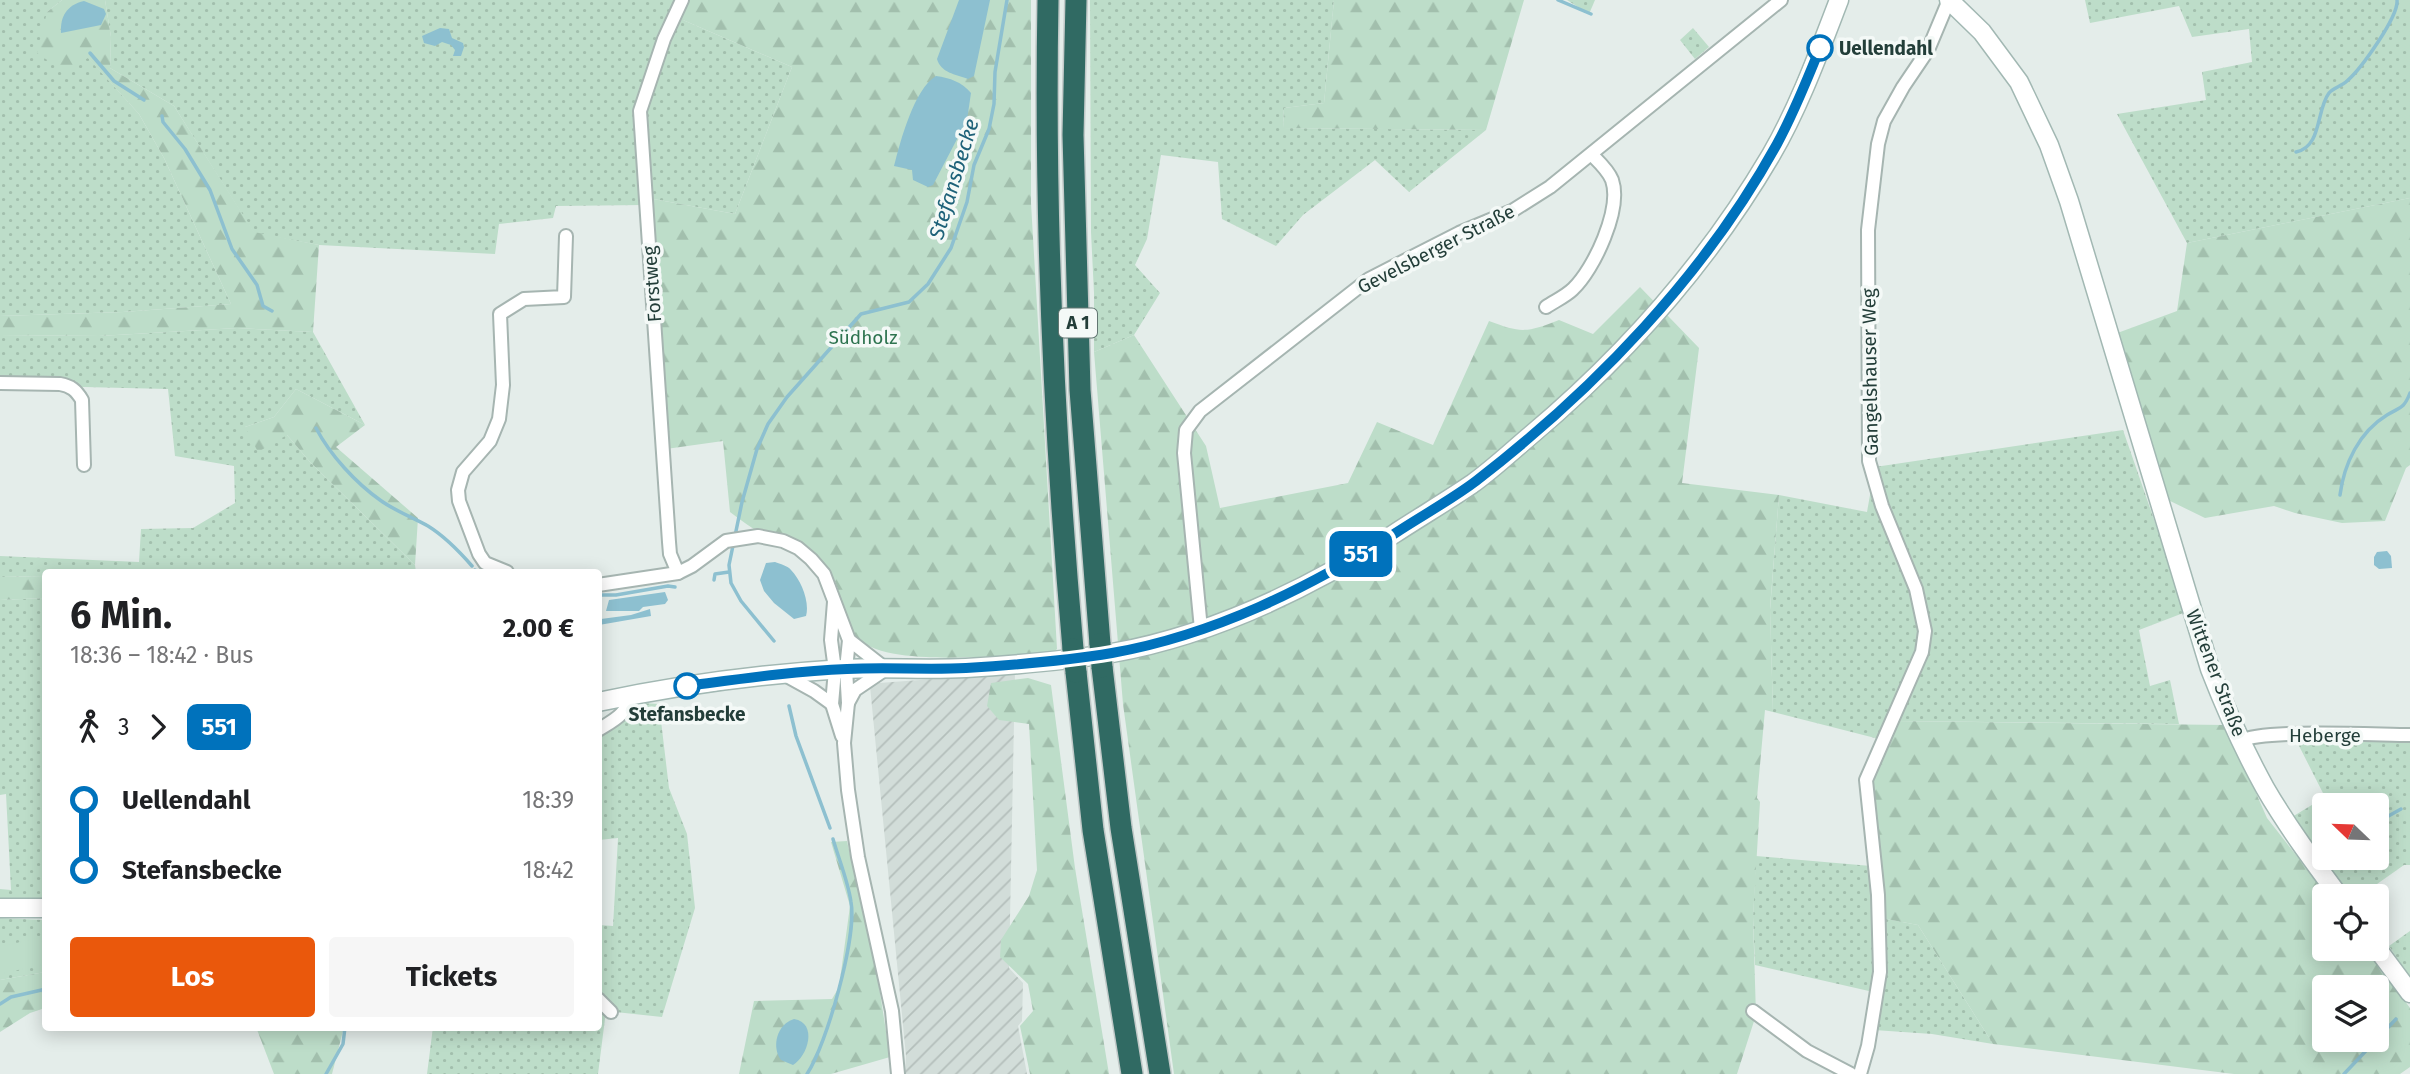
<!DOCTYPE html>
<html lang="de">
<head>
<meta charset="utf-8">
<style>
	body { margin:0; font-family:"Fira Sans",sans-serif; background:#f6f6f6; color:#202124; height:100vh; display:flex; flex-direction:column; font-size:26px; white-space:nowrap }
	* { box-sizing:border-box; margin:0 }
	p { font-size:23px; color:#757577 }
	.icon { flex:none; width:38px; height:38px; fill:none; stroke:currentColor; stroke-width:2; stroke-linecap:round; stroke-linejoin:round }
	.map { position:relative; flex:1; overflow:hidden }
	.details { position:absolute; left:42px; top:569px; width:560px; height:462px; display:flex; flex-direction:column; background:#fff; border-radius:7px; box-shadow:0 4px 18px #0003 }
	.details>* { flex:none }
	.badge { padding:0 14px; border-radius:10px; font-size:24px; line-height:46px }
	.needle { width:46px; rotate:293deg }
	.tools { position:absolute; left:2312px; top:793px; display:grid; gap:14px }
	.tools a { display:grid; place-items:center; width:77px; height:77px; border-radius:7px; background:#fff; box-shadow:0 4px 18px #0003; font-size:35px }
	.map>.badge { position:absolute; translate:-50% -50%; box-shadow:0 0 0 4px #fff }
	.legs { display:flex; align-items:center; gap:10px; height:77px; padding:0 28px; font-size:23px }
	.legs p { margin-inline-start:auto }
	.overview { display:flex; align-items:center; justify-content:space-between; height:119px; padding:0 28px }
	h1 { font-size:38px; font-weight:700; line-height:52px }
	.button { display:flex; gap:14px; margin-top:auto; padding:14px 28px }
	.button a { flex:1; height:80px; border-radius:7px; background:#ea580c; color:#fff; font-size:28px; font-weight:700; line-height:80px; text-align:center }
	.button a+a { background:#f6f6f6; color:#202124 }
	ul { padding:0 28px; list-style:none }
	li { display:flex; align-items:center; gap:24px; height:70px; font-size:26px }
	li i { display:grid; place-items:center; width:10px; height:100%; margin:0 9px; background:currentColor }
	li i::after { content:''; width:18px; height:18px; margin:-9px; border:5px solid; border-radius:50%; background:#fff }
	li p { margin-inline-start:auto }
	li:first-child i { background:linear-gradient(#0000 50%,currentColor 0) }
	li:last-child i { background:linear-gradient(currentColor 50%,#0000 0) }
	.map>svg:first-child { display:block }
	.industrial { fill:url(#industrial-furrows) }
	.green { fill:url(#green-dots); fill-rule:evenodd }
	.forest { fill:url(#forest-firs); fill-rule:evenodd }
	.pitch { fill:#bdddc9 }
	.water { fill:#8dc0d0 }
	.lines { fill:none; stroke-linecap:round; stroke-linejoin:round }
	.stream { stroke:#8dc0d0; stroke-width:3.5 }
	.minor-casing { stroke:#a6b5b1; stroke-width:16 }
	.secondary-casing { stroke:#a2b8b3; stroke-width:21 }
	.motorway-casing { stroke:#c1c9c8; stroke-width:24 }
	.minor { stroke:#fff; stroke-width:12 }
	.secondary { stroke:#fff; stroke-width:18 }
	.motorway { stroke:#306a63; stroke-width:21 }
	.motorway-bridge-casing { stroke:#c1c9c8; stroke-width:24; stroke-linecap:butt }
	.motorway-bridge { stroke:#306a63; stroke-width:21 }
	.line-1-casing { stroke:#fff; stroke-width:16 }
	.line-1 { stroke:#0072bc; stroke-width:10 }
	.stop-1-dot { fill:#fff; stroke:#0072bc; stroke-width:3.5 }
	.labels { text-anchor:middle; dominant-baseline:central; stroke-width:7; stroke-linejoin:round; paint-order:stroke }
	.shield { fill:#f4f9f7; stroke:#627672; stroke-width:2 }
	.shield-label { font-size:18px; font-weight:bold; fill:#233e39 }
	.stop-label { font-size:19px; font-weight:bold; fill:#233e39; stroke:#f4f9f7; text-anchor:start }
	.street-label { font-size:19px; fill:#233e39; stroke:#f4f9f7 }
	.park-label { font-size:19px; fill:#2e7450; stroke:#f4f9f7 }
	.water-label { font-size:21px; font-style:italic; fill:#1e6279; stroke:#f4f9f7 }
</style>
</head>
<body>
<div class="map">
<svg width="2410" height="1074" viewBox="0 0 2410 1074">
	<defs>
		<pattern id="industrial-furrows" width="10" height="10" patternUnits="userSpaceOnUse" patternTransform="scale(1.75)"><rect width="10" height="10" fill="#d2ddd9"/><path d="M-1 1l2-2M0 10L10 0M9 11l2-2" fill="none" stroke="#b4bfbb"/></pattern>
		<pattern id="green-dots" width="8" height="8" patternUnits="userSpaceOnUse" patternTransform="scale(1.75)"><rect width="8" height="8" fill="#bdddc9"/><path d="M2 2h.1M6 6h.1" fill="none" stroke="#a2bfad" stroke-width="1.8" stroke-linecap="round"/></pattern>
		<pattern id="forest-firs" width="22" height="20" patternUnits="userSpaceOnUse" patternTransform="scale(1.75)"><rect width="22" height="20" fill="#bdddc9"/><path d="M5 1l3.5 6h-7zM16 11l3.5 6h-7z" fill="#a2bfad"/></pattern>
	</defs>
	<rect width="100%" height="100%" fill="#e4edea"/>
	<path class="industrial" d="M1015,673L1009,968L1023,983L1022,1021L1018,1026L1027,1074H905L906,1056L870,686L879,683Z"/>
	<g class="green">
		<path d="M0,0H62L47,12L139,114L164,158L231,304L123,312L0,316Z"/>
		<path d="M105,0H679L676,17L792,67L735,214L648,198L643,205L556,206L553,218L499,224L495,254L319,245L254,233L174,106L110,68L111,37Z"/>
		<path d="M1090,0H1334L1324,103L1284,108L1283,128L1486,130L1409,192L1375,160L1303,215L1276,246L1222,219L1218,162L1161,155L1147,239L1135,265L1160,293L1134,335L1094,352V293L1091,232Z"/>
		<path d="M1567,0H1595L1589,14Z"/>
		<path d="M2085,0H2410V198L2187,243L2117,114L2206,100L2202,72L2252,62L2249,29L2192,37L2179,6L2090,23Z"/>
		<path d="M1693,28L1709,47L1695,59L1680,40Z"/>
		<path d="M237,328L313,332L365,425L296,389L274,417L245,427L287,435L310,462L415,565L416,572H46L45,576L0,577V556L139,562L141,529L193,528L235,503L234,466L175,456L168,389L0,385V335L99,336Z"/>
		<path d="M2123,430L2186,612L2139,630L2150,686L2170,680L2179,724L1894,721L1879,739L1773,712L1770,610L1779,495L1867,512L1875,467Z"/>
		<path d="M45,598V899L0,898V889L11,890L6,794L0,795V600Z"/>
		<path d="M642,703L659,704L669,788L687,834L695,908L662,1017L606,1011L598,1074H427L433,1027H598L599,925L613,926L618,838L599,840V732Z"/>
		<path d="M2295,738L2410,740V865H2404L2360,896H2350L2292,817L2325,797ZM2324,805H2376V858H2324Z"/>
		<path d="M1756,856L1871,866L1876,917L1918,925L1993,1044L1932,1034L1874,1030L1882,994L1755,965L1753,917Z"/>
		<path d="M0,918L45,920V972L0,980Z"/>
		<path d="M2410,931V978L2389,946Z"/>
	</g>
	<g class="forest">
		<path d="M62,0H105L111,37L110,68L174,106L254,232L319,245L313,332L237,328L99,336L0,335V316L123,312L231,304L164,158L139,114L88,58L63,71L37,53L47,12Z"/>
		<path d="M684,0H1031V203L1057,649L1054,652C1010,654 886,670 856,637C843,622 841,582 827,569C819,561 803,557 794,552C771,540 750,528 730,512L723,441L666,449L648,198L735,214L792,67L676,17Z"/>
		<path d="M1334,0H1524L1486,130L1283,128L1284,108L1324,103Z"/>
		<path d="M2410,198V465L2406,468L2385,521L2342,523L2295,513L2274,506L2205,518L2162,497L2112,335L2177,311L2187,243Z"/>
		<path d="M1640,287L1699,348L1682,483L1779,495L1770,608L1773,712L1765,710L1757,798L1760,802L1753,917L1756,1015L1737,1074H1174L1123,704L1094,352L1134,335L1206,446L1220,508L1348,483L1377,422L1433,445L1489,321C1521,333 1526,333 1559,320L1593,334Z"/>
		<path d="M296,389L365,425L336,447L418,518L415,565L310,462L287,435L258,452L245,427L274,417Z"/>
		<path d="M45,576V598L0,600V577Z"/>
		<path d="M1028,678L1051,685L1075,868L1109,1074H1030L1020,1026L1033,1011L1028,984L1000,957L1001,940L1029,896L1037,870L1029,724L999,720L987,706L991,683Z"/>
		<path d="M1893,721L2226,725L2267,818L2328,896H2324V948L2367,949L2410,1008V1067L2400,1074H2234L1993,1044L1918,925L1881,918L1869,781ZM2324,987H2376V1040H2324Z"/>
		<path d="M847,841L878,980L890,1057L831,1074H739L754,1001L832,999L839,987L850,906L831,842Z"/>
		<path d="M45,972V1008L30,1013L0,1032V980Z"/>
		<path d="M256,1027H344L332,1074H274Z"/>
	</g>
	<path class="pitch" d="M41,937L45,964L0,974V947Z"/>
	<g class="water">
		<path d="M959,0H990L974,76L968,79C955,74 941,73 937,59Z"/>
		<path d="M84,1L104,9L106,14L101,25L61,33C60,16 67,5 84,1Z"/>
		<path d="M440,28L449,29L452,38L463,43L464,47L461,56H453L455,50L451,45L442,42L435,46L424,43L422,36Z"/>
		<path d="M936,76C950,78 962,82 971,93L967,120L933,185L928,187L913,180L912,170L894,166C900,142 914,89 936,76Z"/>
		<path d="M2387,551L2391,556L2392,568L2379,569L2374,565V557L2377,552Z"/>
		<path d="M775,562C780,564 788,566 791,570C801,580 810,602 806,616L794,619L774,603L764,591L760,580L766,563Z"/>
		<path d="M665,592L668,600L665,604L643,607L639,611H606L609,600Z"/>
		<path d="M650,609L651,616L599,625L601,619L631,615Z"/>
		<path d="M794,1019C818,1023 808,1056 793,1065L781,1060C771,1047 777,1024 794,1019Z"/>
	</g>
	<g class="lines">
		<g class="stream">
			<path d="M1558,0L1591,14"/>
			<path d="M90,53L114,81L144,100"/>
			<path d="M162,116L163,122L185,149L210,190L232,249L257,285L263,306L272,311"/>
			<path d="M2296,152C2322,147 2316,110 2329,93C2333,88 2342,86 2347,81C2361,69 2399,16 2397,0"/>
			<path d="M316,428C330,455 356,483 380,500C395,511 412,517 428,526C444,536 459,551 472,566"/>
			<path d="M2340,495C2344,464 2359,432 2387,415C2400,407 2404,409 2410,393"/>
			<path d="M475,570L480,572"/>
			<path d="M714,580L715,574L729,572"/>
			<path d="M598,595H616L668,586L675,587"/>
			<path d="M774,641L741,601L731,583L729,565L742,502L757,449L768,424L787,397L861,314L909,302L928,284L951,248L967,202L974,165L989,129L994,104L995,72L1007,0"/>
			<path d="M789,706L796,736L830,828"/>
			<path d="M2376,823L2401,809"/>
			<path d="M0,1004L11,997L46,989"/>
			<path d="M326,1074L343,1044L345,1027"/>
			<path d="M807,1074C827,1044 857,937 851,902C848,881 839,860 833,839"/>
			<path d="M2344,1074L2396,1019"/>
		</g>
		<g class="minor-casing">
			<g id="minor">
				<path d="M1546,307C1555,301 1566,296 1573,289C1594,269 1622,209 1612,180C1608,170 1599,162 1592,155"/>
				<path d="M0,383L60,384C71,386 76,390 82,400L84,465"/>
				<path d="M507,572L485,563L479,554L459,501L458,490L463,472L490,441L499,419L503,385L500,314L524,299L564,297L566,236"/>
				<path d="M678,573L670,554L669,542L640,111L664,39L682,0"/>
				<path d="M598,585L678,573L692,566L726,541L758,536L783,541L798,548L811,559L824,574L849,640L846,669L848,703L844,743L848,790L858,857L892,1011L898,1074"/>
				<path d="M834,602L831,640L835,670L832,704L842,736"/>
				<path d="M1201,629L1184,453L1186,430L1200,411L1369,279L1459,233L1512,211L1550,187L1781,0"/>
				<path d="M785,675L814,691L832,704"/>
				<path d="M848,703L855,690L886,669L849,640"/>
				<path d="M598,730C612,721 629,714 628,696"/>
				<path d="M2241,741C2263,729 2378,735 2410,735"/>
				<path d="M598,999L611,1012"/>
				<path d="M1753,1011L1807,1051L1851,1074"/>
				<path d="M1860,1074L1868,1046L1880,972L1878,895L1866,780L1922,652L1925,631L1916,589L1882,506L1869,461L1868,230L1878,144L1884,121L1903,87L1928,50L1949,0"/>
			</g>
		</g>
		<g class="secondary-casing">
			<g id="secondary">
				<path d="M1949,0L1982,32L2019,82L2049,145L2069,201L2210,669C2226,710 2244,750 2265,788C2287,826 2313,861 2339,896"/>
				<path d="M598,702C679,685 761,674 843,669C884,667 925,670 966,668C1015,665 1064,661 1112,653C1214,635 1308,589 1394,534C1420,517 1447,501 1472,484C1493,469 1512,451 1531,435C1626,355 1708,262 1771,155C1799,107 1819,52 1839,0"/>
				<path d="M0,908H46"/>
				<path d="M2376,947L2410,993"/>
			</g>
		</g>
		<g class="motorway-casing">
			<g id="motorway">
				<path d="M1048,0C1044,217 1054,433 1073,649"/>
				<path d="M1076,0L1073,135L1080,390L1100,644"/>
				<path d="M1102,667L1121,828L1160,1074"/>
				<path d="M1076,672L1093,830L1132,1074"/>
			</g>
		</g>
		<use href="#minor" class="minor"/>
		<use href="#secondary" class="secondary"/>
		<use href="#motorway" class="motorway"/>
		<g class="motorway-bridge-casing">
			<g id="motorway-bridge">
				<path d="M1100,644L1102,667"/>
				<path d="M1073,649L1076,672"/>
			</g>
		</g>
		<use href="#motorway-bridge" class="motorway-bridge"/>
	</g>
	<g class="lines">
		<g class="line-1-casing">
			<path id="line-1" d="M687,686C740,679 794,671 847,669C887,667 927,670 966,668C1015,665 1064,661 1112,653C1214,635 1308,588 1394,534C1421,516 1451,500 1476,481C1594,390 1705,275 1777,144C1794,113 1807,80 1820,48"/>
		</g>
		<use href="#line-1" class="line-1"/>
	</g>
	<g class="stop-1-dot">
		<circle cx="1820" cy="48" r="12"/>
		<circle cx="687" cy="686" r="12"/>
	</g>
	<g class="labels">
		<rect class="shield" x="1059" y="308.5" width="38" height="29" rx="5"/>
		<g class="shield-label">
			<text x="1078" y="323">A 1</text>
		</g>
		<g class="stop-label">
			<text x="1839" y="48">Uellendahl</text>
			<text x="687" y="714" text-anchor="middle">Stefansbecke</text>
		</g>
		<g class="street-label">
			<text transform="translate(1436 249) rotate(-27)">Gevelsberger Straße</text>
			<text transform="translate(652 284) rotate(-94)">Forstweg</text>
			<text transform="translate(1870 372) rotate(-91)">Gangelshauser Weg</text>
			<text transform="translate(2216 673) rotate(69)">Wittener Straße</text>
			<text x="2325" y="735">Heberge</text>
		</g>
		<g class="park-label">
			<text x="863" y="337">Südholz</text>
		</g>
		<g class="water-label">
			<text transform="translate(954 179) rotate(-73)">Stefansbecke</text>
		</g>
	</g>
</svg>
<div class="tools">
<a><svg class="needle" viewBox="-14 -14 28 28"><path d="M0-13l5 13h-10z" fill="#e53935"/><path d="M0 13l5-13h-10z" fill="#757577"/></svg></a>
<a><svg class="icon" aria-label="locate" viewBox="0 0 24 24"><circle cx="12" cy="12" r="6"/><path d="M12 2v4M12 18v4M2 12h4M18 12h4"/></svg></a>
<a><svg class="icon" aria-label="layers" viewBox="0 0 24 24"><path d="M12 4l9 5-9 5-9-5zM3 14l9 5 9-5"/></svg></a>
</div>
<b class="badge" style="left:1361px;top:554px;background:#0072bc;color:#fff">551</b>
<section class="details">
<div class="overview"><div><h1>6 Min.</h1><p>18:36 – 18:42 · Bus</p></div><b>2.00 €</b></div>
<div class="legs"><svg class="icon" aria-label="walk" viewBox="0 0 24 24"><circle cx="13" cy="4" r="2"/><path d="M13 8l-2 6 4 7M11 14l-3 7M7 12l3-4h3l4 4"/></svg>3<svg class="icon" aria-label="forward" viewBox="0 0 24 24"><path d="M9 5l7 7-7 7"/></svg><b class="badge" style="background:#0072bc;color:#fff">551</b></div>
<ul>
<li><i style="color:#0072bc"></i><b>Uellendahl</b><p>18:39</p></li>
<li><i style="color:#0072bc"></i><b>Stefansbecke</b><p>18:42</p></li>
</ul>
<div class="button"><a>Los</a><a>Tickets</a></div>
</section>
</div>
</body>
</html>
